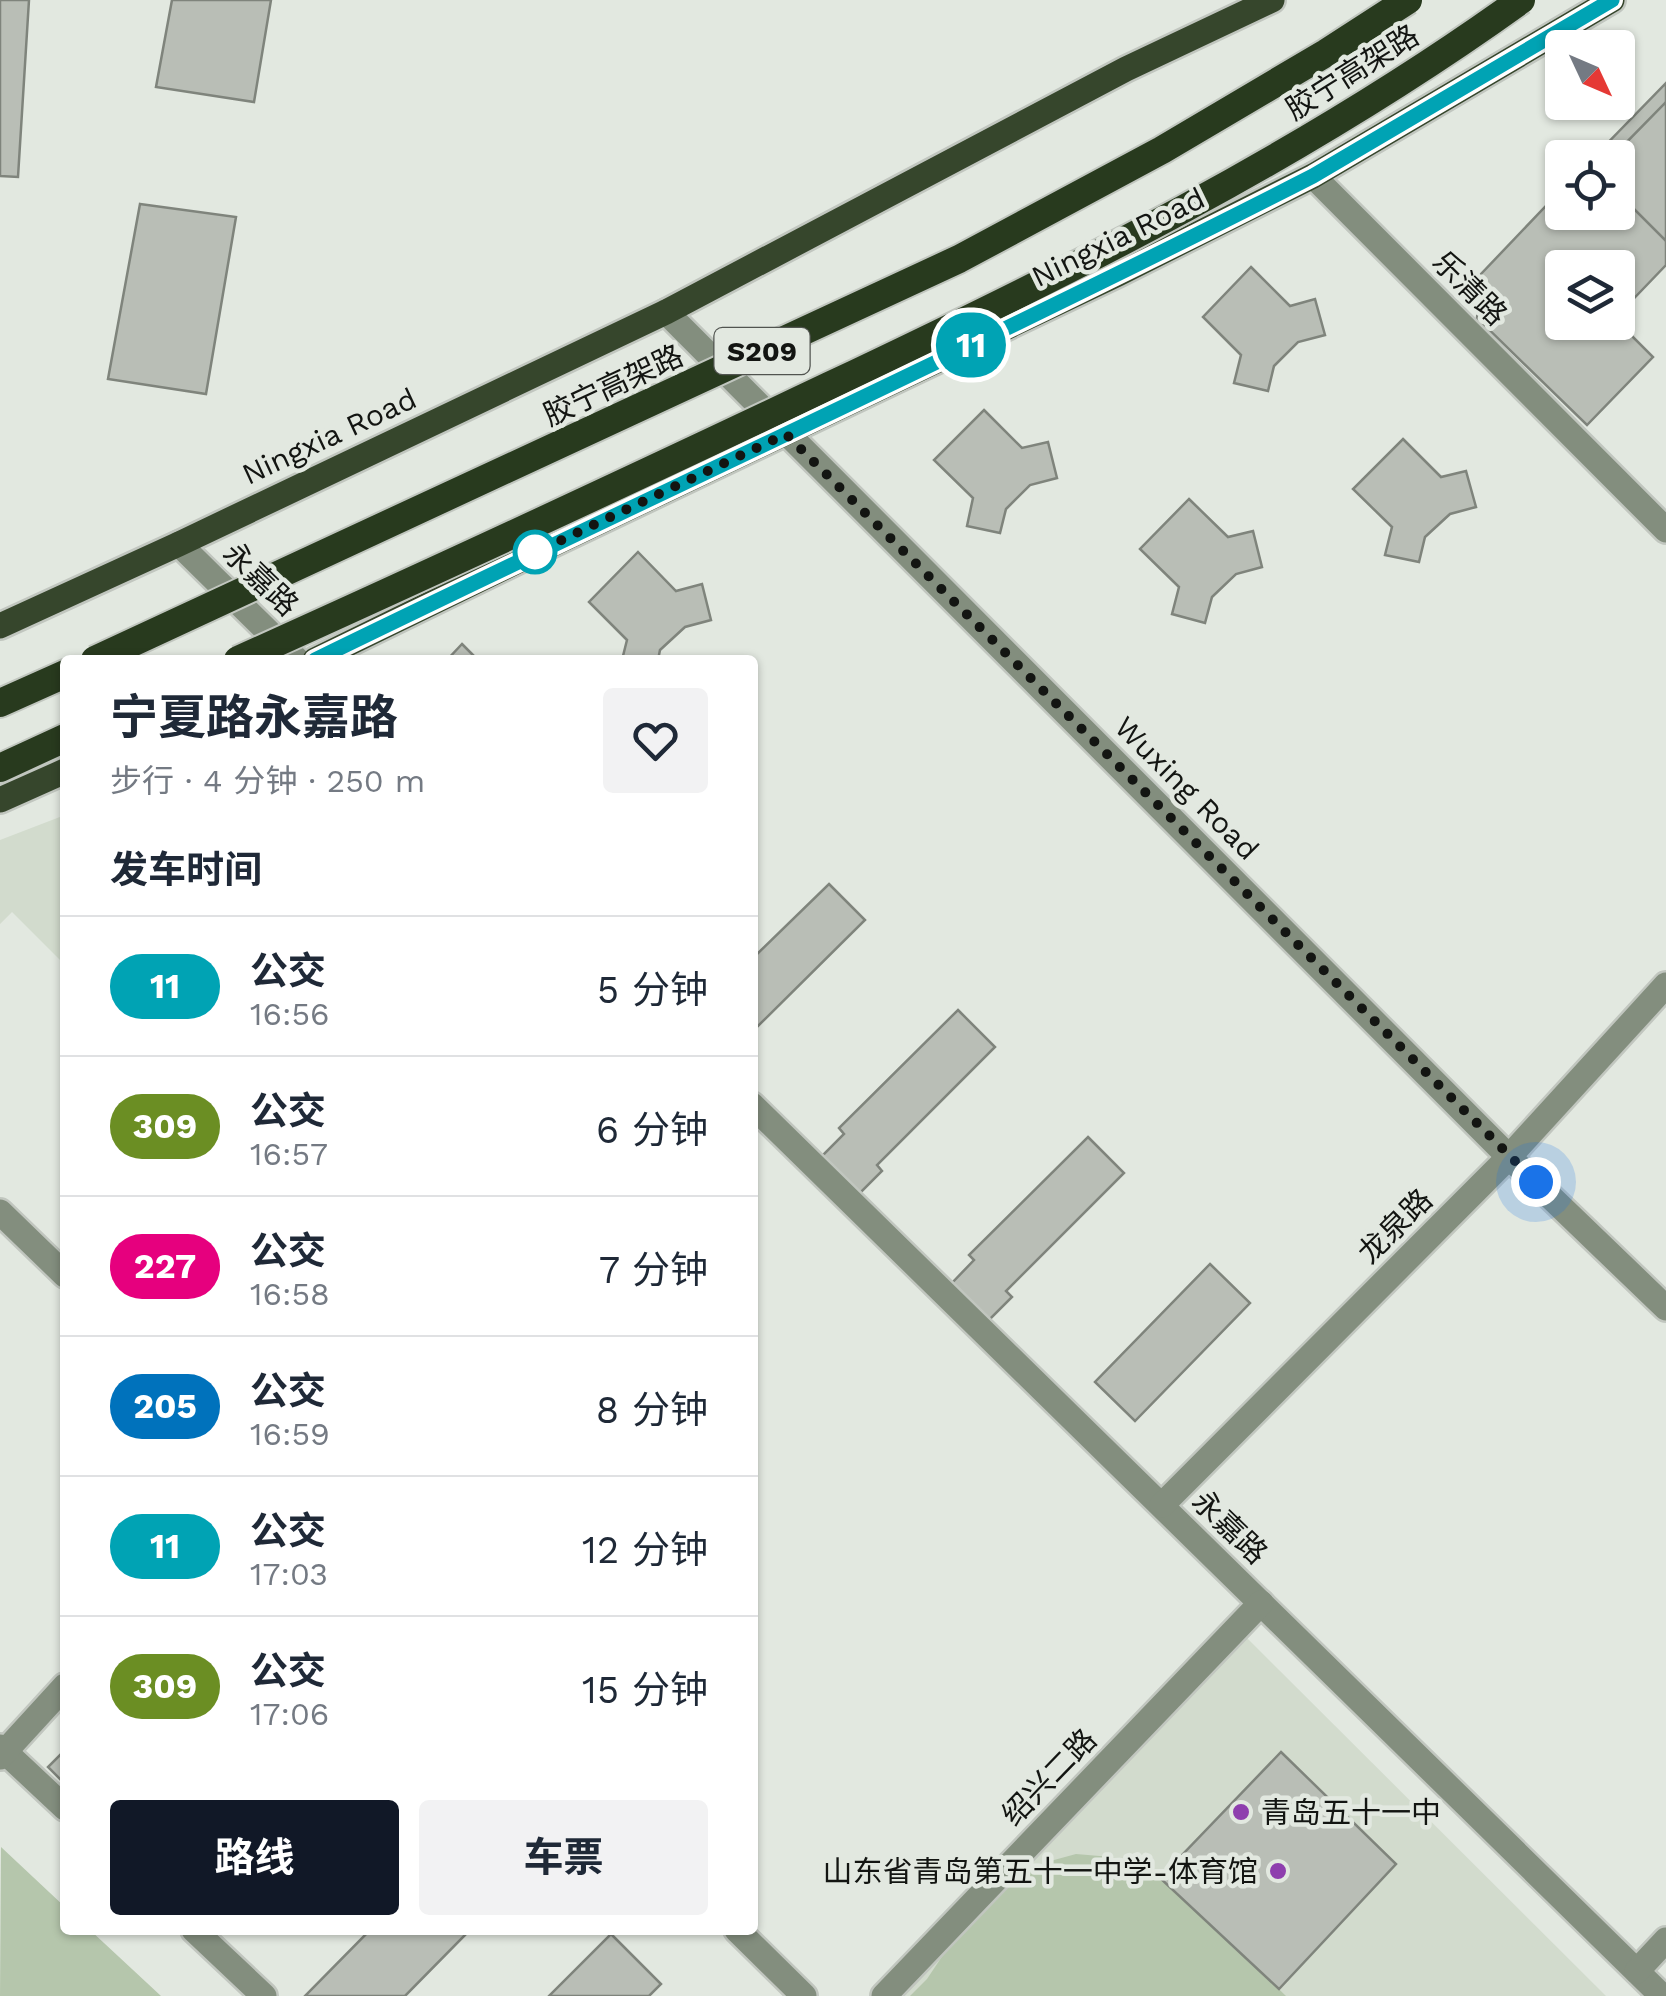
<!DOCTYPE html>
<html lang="zh">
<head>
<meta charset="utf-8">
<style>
	body { margin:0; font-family:"Work Sans","Noto Sans SC",sans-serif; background:#f2f2f3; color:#1f2937; height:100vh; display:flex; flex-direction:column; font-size:38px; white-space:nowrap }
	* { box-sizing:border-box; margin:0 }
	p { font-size:32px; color:#747a83 }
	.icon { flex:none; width:55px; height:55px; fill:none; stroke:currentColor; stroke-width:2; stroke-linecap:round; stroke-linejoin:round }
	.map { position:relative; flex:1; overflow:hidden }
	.panel { position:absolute; left:60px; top:655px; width:698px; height:1280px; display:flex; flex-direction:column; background:#fff; border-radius:10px; box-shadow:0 2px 8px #0004 }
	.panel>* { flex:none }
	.badge { padding:0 20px; border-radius:32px; font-size:35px; line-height:65px }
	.needle { width:65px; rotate:134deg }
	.controls { position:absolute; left:1545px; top:30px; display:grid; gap:20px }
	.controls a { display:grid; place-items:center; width:90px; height:90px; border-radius:10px; background:#fff; box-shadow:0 2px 8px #0004; font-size:50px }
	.you { position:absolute; width:50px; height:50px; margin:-25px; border:8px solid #fff; border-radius:50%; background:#1a73e8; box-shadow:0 0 0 15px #1a73e833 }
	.map>.badge { position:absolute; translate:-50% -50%; box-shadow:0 0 0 5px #fff }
	h2 { padding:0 50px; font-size:38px; line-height:90px }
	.round { display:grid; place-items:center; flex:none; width:105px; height:105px; border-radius:10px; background:#f2f2f3 }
	.head { display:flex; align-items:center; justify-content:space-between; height:170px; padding:0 50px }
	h1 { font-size:48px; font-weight:700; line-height:75px }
	.button { display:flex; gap:20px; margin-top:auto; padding:20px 50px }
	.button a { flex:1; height:115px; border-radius:10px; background:#111827; color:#fff; font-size:40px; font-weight:700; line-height:115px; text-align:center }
	.button a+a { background:#f2f2f3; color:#1f2937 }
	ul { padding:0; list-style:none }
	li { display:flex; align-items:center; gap:30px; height:140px; padding:0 50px; border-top:2px solid #e0e1e3 }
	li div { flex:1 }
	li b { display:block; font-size:38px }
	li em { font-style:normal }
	li .badge { min-width:110px; font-weight:700; text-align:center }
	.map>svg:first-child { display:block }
	.built { fill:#d2dbcd }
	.green { fill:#b5c6ac }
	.building { fill:#b9beb6; stroke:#7f847c; stroke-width:2.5 }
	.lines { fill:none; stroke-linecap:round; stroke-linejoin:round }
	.minor-casing { stroke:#c1c6bf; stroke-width:30 }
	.tertiary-casing { stroke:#c1c6bf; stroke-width:30 }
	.primary-casing { stroke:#c1c6bf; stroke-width:30 }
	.trunk-casing { stroke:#c1c6bf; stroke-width:32 }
	.minor { stroke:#838e7e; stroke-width:25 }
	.tertiary { stroke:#838e7e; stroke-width:25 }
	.primary { stroke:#36462c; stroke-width:25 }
	.trunk { stroke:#283a1e; stroke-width:28 }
	.trunk-bridge-casing { stroke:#c1c6bf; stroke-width:32; stroke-linecap:butt }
	.trunk-bridge { stroke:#283a1e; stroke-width:28 }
	.line-casing { stroke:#fff; stroke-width:22 }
	.line { stroke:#00a3b4; stroke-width:15 }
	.walk { stroke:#131512; stroke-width:10; stroke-dasharray:0 18 }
	.stop-dot { fill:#fff; stroke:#00a3b4; stroke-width:5 }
	.poi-dot { fill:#8e3eae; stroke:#e2e8e0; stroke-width:4 }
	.labels { text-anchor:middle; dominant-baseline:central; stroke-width:9; stroke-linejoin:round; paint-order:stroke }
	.shield { fill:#e2e8e0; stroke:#515450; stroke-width:2.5 }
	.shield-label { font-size:28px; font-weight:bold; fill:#131512 }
	.street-label { font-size:30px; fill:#131512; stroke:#e2e8e0 }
	.poi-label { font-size:30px; fill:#131512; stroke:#e2e8e0; text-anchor:start }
</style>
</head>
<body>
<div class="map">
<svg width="1666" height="1996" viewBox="0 0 1666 1996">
	<rect width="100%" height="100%" fill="#e2e8e0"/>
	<g class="built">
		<path d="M65,815V965L12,912L0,924V840Z"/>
		<path d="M1237,1628L1606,1996H884Z"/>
	</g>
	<g class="green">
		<path d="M1,1847L65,1907V1930H90L161,1996H0Z"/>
		<path d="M1076,1854L1123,1858L1167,1881L1286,1996H910L927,1979L953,1940L991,1899L1032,1866Z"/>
	</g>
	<g class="building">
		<path d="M0,0H29L18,177L0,176Z"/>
		<path d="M172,0H271L254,102L156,87Z"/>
		<path d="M1666,83V265L1618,315V268H1562V322H1618L1653,357L1587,425L1477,318L1481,274L1562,189V212H1618V158H1593Z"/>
		<path d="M1666,102V239L1665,240L1618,193V158H1611Z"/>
		<path d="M140,204L236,217L206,394L108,379Z"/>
		<path d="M1251,267L1290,306L1315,299L1325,335L1298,342L1274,366L1268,391L1234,383L1241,355L1203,317Z"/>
		<path d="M984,410L1022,448L1048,442L1057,478L1030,485L1006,509L1000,533L967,526L973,498L934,460Z"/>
		<path d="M1403,439L1441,477L1466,471L1476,507L1450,514L1425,537L1419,562L1385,555L1392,527L1353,489Z"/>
		<path d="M1189,499L1228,537L1253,531L1262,567L1236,574L1212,597L1205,623L1172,614L1179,587L1140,549Z"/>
		<path d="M638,552L676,591L702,584L711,620L685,627L660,650L658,660H622L627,640L589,602Z"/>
		<path d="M462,644L478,660H447Z"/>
		<path d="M829,884L865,920L752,1032V959Z"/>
		<path d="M958,1010L995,1047L877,1165L882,1171L859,1194L822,1156L844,1134L839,1128Z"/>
		<path d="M1088,1137L1124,1173L1006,1291L1012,1297L989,1320L952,1283L974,1260L969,1255Z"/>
		<path d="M1210,1264L1250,1303L1135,1421L1095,1382Z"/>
		<path d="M65,1750V1784L48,1767Z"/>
		<path d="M1281,1752L1396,1864L1279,1989L1160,1878Z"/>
		<path d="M370,1930H470L405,1996H305Z"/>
		<path d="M611,1934L661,1984L649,1996H549Z"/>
	</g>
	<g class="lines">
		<g class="minor-casing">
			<g id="minor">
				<path d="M1313,176L1666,530"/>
				<path d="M666,312L1509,1157L1666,1308"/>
				<path d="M179,544L297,660"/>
				<path d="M752,1105L1662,1996"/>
				<path d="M1162,1505L1509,1157L1666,985"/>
				<path d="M0,1747L65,1808"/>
				<path d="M0,1757L65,1686"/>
				<path d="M194,1930L264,1996"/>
				<path d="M1637,1971L1666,1940"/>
				<path d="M884,1996L1261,1603"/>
			</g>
		</g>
		<g class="tertiary-casing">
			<g id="tertiary">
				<path d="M0,1212L65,1275"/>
				<path d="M737,1930L804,1996"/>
			</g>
		</g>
		<g class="primary-casing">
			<g id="primary">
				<path d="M0,626L179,544L666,312L1126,69L1272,0"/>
				<path d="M315,660L532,554L1118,274L1313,176L1612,0"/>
				<path d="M0,800L65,771"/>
			</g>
		</g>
		<g class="trunk-casing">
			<g id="trunk">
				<path d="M0,703L65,674"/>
				<path d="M0,768L65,738"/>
			</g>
		</g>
		<use href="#minor" class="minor"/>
		<use href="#tertiary" class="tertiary"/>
		<use href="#primary" class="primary"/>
		<use href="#trunk" class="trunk"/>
		<g class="trunk-bridge-casing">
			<g id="trunk-bridge">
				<path d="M95,660L959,259L1162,150L1326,53L1408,0"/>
				<path d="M238,660C436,571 633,479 829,386C1068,273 1306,155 1521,0"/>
			</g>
		</g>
		<use href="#trunk-bridge" class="trunk-bridge"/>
	</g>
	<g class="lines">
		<g class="line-casing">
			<path id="line" d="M315,660C647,498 984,344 1313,176L1612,0"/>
		</g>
		<use href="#line" class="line"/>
		<path class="walk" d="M535,552L532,554L786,434L1536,1182"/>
	</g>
	<circle class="stop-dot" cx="535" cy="552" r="20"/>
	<g class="poi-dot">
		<circle cx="1241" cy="1812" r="10"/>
		<circle cx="1278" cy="1871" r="10"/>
	</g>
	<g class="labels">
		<rect class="shield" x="714.5" y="328" width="95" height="46" rx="8"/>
		<g class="shield-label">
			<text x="762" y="351">S209</text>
		</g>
		<g class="street-label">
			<text transform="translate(1352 72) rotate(-32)">胶宁高架路</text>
			<text transform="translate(1118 237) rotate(-26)">Ningxia Road</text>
			<text transform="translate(1470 288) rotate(45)">乐清路</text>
			<text transform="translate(613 385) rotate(-25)">胶宁高架路</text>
			<text transform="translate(329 436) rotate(-25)">Ningxia Road</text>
			<text transform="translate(261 579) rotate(44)">永嘉路</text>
			<text transform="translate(1187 788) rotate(45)">Wuxing Road</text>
			<text transform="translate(1395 1226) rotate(-45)">龙泉路</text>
			<text transform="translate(1230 1527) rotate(44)">永嘉路</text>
			<text transform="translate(1049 1777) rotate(-46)">绍兴二路</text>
		</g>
		<g class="poi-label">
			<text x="1261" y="1812">青岛五十一中</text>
			<text x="1258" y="1871" text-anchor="end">山东省青岛第五十一中学-体育馆</text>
		</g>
	</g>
</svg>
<div class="controls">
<a><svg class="needle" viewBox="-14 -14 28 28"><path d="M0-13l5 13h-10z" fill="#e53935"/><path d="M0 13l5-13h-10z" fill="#747a83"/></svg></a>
<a><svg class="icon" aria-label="locate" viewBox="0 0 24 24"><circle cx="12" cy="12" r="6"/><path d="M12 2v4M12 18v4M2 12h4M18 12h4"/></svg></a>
<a><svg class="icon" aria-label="layers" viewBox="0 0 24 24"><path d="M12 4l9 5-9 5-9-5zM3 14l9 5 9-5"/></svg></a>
</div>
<div class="you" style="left:1536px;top:1182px"></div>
<b class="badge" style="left:971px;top:345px;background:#00a3b4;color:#fff">11</b>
<section class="panel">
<div class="head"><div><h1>宁夏路永嘉路</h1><p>步行 · 4 分钟 · 250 m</p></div><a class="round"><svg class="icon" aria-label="heart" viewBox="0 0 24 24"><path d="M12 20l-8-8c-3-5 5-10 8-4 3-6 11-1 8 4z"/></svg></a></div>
<h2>发车时间</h2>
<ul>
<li><span class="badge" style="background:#00a3b4;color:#fff">11</span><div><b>公交</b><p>16:56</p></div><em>5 分钟</em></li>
<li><span class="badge" style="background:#6b8e23;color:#fff">309</span><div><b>公交</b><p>16:57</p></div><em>6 分钟</em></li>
<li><span class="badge" style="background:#e6007e;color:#fff">227</span><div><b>公交</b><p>16:58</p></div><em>7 分钟</em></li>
<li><span class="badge" style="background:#0072bc;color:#fff">205</span><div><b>公交</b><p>16:59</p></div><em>8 分钟</em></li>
<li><span class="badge" style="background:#00a3b4;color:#fff">11</span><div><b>公交</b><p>17:03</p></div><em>12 分钟</em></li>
<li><span class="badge" style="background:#6b8e23;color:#fff">309</span><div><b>公交</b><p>17:06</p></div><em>15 分钟</em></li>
</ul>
<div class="button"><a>路线</a><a>车票</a></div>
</section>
</div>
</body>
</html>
